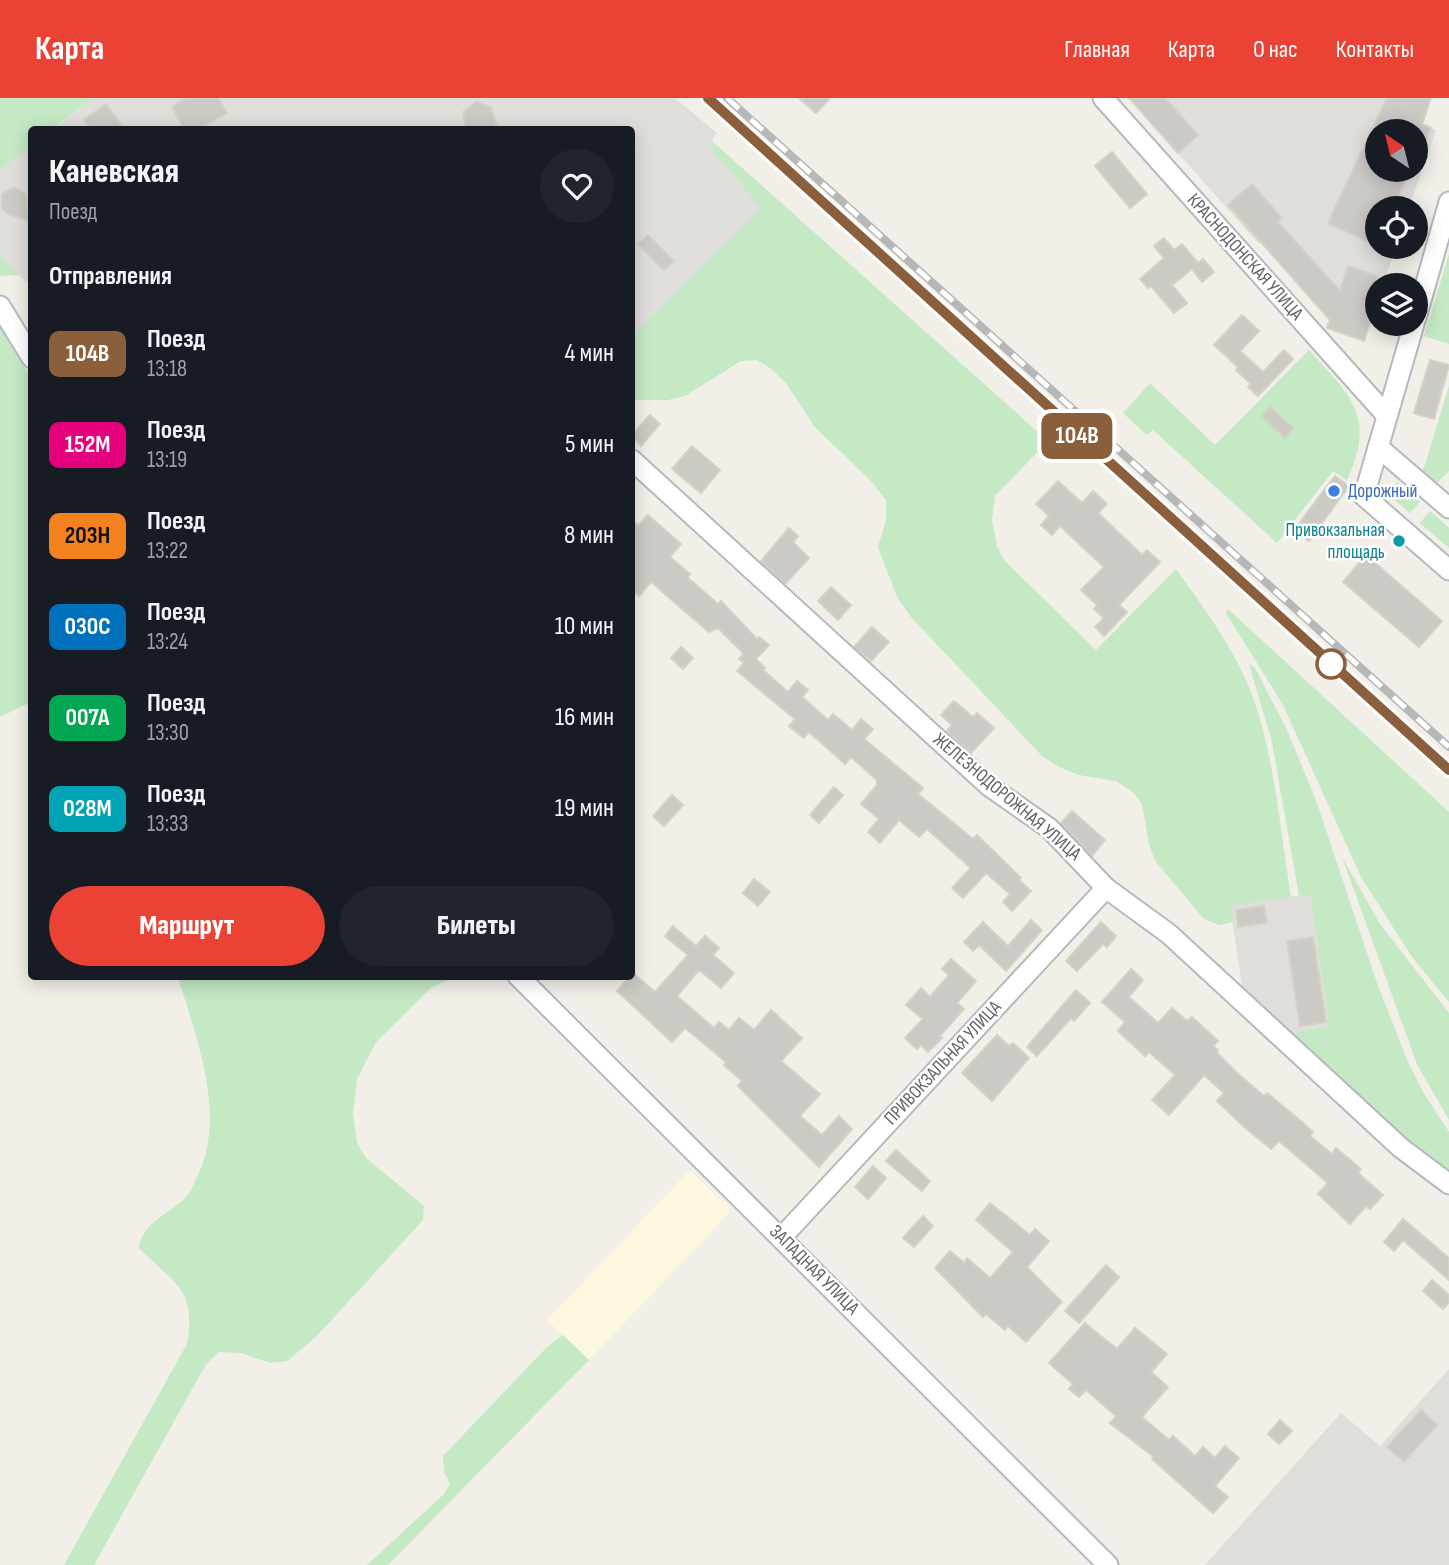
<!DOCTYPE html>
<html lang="ru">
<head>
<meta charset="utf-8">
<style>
	body { margin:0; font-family:"Sofia Sans Condensed",sans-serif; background:#20242c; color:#f1f3f6; height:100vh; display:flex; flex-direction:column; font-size:26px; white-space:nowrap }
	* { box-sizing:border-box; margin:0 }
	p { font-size:23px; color:#9ea1a6 }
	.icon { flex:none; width:38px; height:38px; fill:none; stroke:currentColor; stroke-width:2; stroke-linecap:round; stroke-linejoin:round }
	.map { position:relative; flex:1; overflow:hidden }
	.side { position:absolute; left:28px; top:28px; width:607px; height:854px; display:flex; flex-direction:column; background:#171b24; border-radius:7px; box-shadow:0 4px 18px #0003 }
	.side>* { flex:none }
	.badge { padding:0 14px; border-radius:10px; font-size:24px; line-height:46px }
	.needle { width:46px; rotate:325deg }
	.controls { position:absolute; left:1365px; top:21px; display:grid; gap:14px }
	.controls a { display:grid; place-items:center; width:63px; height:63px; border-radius:50%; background:#171b24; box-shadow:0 4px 18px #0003; font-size:35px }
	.map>.badge { position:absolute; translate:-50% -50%; box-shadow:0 0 0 4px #fff }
	h2 { padding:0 21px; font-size:26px; line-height:63px }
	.round { display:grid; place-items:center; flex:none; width:74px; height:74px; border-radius:37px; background:#20242c }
	.summary { display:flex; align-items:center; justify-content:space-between; height:119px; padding:0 21px }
	h1 { font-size:33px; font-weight:800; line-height:52px }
	.primary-button { display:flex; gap:14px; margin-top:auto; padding:14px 21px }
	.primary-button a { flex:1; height:80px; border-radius:42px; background:#ea4335; color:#fff; font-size:28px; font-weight:800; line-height:80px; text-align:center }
	.primary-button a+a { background:#20242c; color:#f1f3f6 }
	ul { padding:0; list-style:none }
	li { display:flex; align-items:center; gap:21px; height:91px; padding:0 21px }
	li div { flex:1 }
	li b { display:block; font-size:26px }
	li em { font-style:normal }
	li .badge { min-width:77px; font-weight:700; text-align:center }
	header { display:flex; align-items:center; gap:42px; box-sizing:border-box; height:98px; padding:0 35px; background:#ea4335; color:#fff }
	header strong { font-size:33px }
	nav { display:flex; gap:38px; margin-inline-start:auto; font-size:24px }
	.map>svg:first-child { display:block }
	.commercial { fill:#fef7e0 }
	.industrial { fill:#e0deda; fill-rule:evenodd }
	.green { fill:#c5e8c5 }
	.building { fill:#cccac5; stroke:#d6d1c6; stroke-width:2 }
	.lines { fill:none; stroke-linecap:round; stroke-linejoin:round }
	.minor-casing { stroke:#b5b8bc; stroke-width:23 }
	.minor { stroke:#fff; stroke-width:19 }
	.rail-casing { stroke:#b6b7b8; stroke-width:8 }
	.rail { stroke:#fff; stroke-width:5; stroke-dasharray:16; stroke-linecap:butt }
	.line-casing { stroke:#fff; stroke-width:16 }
	.line { stroke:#8b5e3c; stroke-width:10 }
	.shop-dot { fill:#3f7fe0; stroke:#fff; stroke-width:2.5 }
	.culture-dot { fill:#0f9aa8; stroke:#fff; stroke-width:2.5 }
	.stop-dot { fill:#fff; stroke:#8b5e3c; stroke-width:3.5 }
	.labels { text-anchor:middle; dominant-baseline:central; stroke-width:5; stroke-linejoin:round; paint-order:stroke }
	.street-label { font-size:19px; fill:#5f6368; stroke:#fff }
	.shop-label { font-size:19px; fill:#366cbe; stroke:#fff; text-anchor:start }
	.culture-label { font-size:19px; fill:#0d838f; stroke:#fff; text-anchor:end }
</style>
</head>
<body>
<header>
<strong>Карта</strong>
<nav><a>Главная</a><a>Карта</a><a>О нас</a><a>Контакты</a></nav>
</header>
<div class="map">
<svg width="1449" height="1467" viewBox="0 0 1449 1467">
	<rect width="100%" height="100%" fill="#f1efe8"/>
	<path class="commercial" d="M690,1072L732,1112L589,1262L547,1222Z"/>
	<g class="industrial">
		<path d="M93,0H675L717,35L709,48L761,111L632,237V32H52Z"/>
		<path d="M1129,0H1394L1420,25L1436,32L1409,110H1377V149H1396L1383,187H1377V203L1364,243L1327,230L1330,221L1261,145H1258ZM1377,33H1416V72H1377Z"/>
		<path d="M31,48V187L14,174L0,156V72Z"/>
		<path d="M1310,796L1329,928L1285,935L1243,894L1230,808Z"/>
		<path d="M1449,1271V1467H1205L1341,1315L1380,1348Z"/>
	</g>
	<g class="green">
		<path d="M0,0H93L52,31L32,32L31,48L0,72Z"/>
		<path d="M712,43L1048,343L995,398L992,422L997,448L1003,461L1096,552L1176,471C1204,510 1234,550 1251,594C1275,658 1280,732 1291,799L1231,808L1233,824L1219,827L1204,821L1156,764L1149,747L1142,706L1134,695L1116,683L1079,677L1059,669L1042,658L911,519L897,499L878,449L886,422V402L870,382L814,328L786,285L770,270L757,262L741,263L685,298L668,302H632V237L761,111L709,48Z"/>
		<path d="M0,156L18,177L0,178Z"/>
		<path d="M1449,156V246L1424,238Z"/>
		<path d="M0,230L31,280V604L0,619Z"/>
		<path d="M1309,252C1350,298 1377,317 1347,382L1333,373L1277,445L1153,332L1147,337L1123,315L1150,285L1215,347Z"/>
		<path d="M1449,288V373L1437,385L1423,373Z"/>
		<path d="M1397,384L1420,404L1410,415L1387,395Z"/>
		<path d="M1430,413L1449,430V450L1420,425Z"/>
		<path d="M1228,511L1449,714V904L1412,859L1361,779L1283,607L1226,515Z"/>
		<path d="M1249,566L1255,570L1287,632L1317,705L1377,885L1408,964L1423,994L1449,1034V1078L1423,1062L1285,935L1329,928L1310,797L1299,798L1272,644Z"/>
		<path d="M1342,759L1380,826L1449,915V1022L1417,966Z"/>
		<path d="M178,879H454L431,890L376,944L357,981L353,1015L357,1045L366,1060L424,1108L423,1122L316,1239L287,1263L270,1265L241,1255L219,1254L205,1268L94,1467H64L187,1246C197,1190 173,1185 139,1150C141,1126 169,1116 185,1100C191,1094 194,1085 198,1077C227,1016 196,940 178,879Z"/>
		<path d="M563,1237L589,1262L388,1467H367L443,1397L450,1386L444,1373L443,1358L547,1249Z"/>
	</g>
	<g class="building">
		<path d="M187,0H218L227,15L197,32H185L172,9Z"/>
		<path d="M799,0H830L816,15Z"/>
		<path d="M1129,0H1165L1198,37L1178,55Z"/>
		<path d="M1387,0H1431L1422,26L1431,30L1416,61V33H1377V72H1411L1392,110H1377V148L1328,125Z"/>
		<path d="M476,4L491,9L498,32H466L463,14Z"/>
		<path d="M106,6L125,32H91L84,22Z"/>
		<path d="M1112,54L1147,96L1130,110L1095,68Z"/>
		<path d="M1252,86L1282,120L1278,124L1340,193L1348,168L1377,178V203L1364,243L1327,230L1330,222L1228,107Z"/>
		<path d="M14,89L26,96L29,123L8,116L2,110V96Z"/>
		<path d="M648,137L674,163L664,172L638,146Z"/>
		<path d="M1164,140L1174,152L1182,146L1198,165L1203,161L1214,174L1202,184L1192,171L1172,187L1187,205L1174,215L1151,188L1148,190L1140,181L1164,160L1154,148Z"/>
		<path d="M1242,217L1259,233L1240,253L1263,274L1284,252L1293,261L1258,298L1248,289L1251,286L1236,272L1238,269L1214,247Z"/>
		<path d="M1430,262L1449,267L1434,321L1414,315Z"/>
		<path d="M1270,309L1293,330L1285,340L1262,318Z"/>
		<path d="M650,317L660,326L641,348L632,337Z"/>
		<path d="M692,348L720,372L701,395L672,371Z"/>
		<path d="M1335,378L1349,388L1309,443L1294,432Z"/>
		<path d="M1058,383L1082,405L1093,393L1107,406L1098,415L1142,457L1147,452L1160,464L1119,507L1127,514L1104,538L1095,529L1104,520L1094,511L1097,507L1081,492L1104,469L1060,428L1052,437L1041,427L1049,418L1036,406Z"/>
		<path d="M648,417L681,446L670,459L690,476L687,479L718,506L721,503L757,541L759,539L769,547L756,561L765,570L763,572L788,594L797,583L808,592L802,599L828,622L833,616L852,632L861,621L873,631L864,641L923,690L918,696L973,741L977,737L1021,780L1019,782L1031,793L1012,813L1003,804L1010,796L986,775L963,800L952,790L971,770L927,731L919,739L899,722L880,745L868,734L879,721L861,706L877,687V682L851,659L845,666L809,634L804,640L789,628L795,621L737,573L744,565L739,561L744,556L718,530L709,534L651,484L639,498L632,491V422L638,428Z"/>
		<path d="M789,430L798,438L793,444L809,460L785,486L761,463Z"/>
		<path d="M1366,457L1442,523L1419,549L1343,484Z"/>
		<path d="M831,489L851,507L838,522L818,503Z"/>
		<path d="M872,529L889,544L871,563L854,549Z"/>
		<path d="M681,549L693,560L683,571L671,560Z"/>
		<path d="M954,603L973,619L977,615L994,630L971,655L947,633L952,627L941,617Z"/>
		<path d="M834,689L843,697L819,725L810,717Z"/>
		<path d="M672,697L683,707L664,728L653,718Z"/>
		<path d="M1072,713L1105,742L1092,758L1061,725Z"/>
		<path d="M754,781L770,794L758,808L743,795Z"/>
		<path d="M1264,808L1267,825L1238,829L1236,812Z"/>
		<path d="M1031,822L1042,832L1006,873L979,847L973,853L964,844L983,824L1008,848Z"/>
		<path d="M1101,824L1116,838L1107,849L1103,846L1077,873L1066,863Z"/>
		<path d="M673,828L696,848L705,838L719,850L713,857L734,875L721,890L699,872L677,898L714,930L719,924L729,932L739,920L754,932L771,912L802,940L781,963L820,996L800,1018L822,1037L839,1018L852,1031L819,1069L738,988L742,983L724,967L726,964L685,930L672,944L617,893L633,875L655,894L688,857L665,838Z"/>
		<path d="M1313,839L1326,924L1300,928L1287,843Z"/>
		<path d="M951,861L976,883L957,905L964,911L940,938L942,940L928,954L921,947L917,951L905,940L923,921L906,907L921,890L930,899L949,877L942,871Z"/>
		<path d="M1131,871L1143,882L1129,899L1158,925L1172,910L1187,923L1192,919L1218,943L1213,948L1218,952L1216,954L1237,975L1264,998L1267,995L1302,1024L1313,1034L1310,1038L1332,1056L1336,1050L1361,1071L1358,1075L1383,1097L1370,1111L1366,1108L1350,1126L1318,1096L1328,1085L1279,1043L1271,1051L1242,1027L1217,1003L1224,995L1204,977L1169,1017L1152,1002L1175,977L1149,954L1145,958L1118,933L1125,924L1102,904Z"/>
		<path d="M1076,892L1090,905L1074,923L1071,920L1037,958L1027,949Z"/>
		<path d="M997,937L1009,948L1013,945L1029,960L992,1003L962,975Z"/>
		<path d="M896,1052L930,1083L922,1093L886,1063Z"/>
		<path d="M873,1068L886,1080L868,1101L855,1089Z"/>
		<path d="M990,1105L1030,1137L1035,1131L1049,1143L1027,1169L1062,1204L1026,1244L1008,1228L1005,1232L986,1216L983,1219L935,1170L950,1153L964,1165L967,1160L990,1180L1013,1154L976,1122Z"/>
		<path d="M923,1118L933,1128L914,1149L903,1140Z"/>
		<path d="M1403,1121L1449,1160V1182L1403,1142L1394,1153L1384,1144Z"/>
		<path d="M1106,1167L1119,1179L1079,1225L1065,1213Z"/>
		<path d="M1432,1182L1449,1197V1204L1443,1211L1423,1193Z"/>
		<path d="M1085,1225L1117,1251L1135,1230L1167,1256L1151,1274L1168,1289L1142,1319L1169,1342L1173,1338L1195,1358L1203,1349L1215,1360L1225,1348L1239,1360L1215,1388L1228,1399L1213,1415L1152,1361L1154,1359L1110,1325L1116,1318L1086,1292L1079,1299L1069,1291L1073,1286L1049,1265Z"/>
		<path d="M1421,1312L1437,1327L1404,1364L1387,1349Z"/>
		<path d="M1280,1322L1292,1333L1279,1346L1268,1336Z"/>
	</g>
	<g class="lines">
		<g class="minor-casing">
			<g id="minor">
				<path d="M1103,0L1387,318"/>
				<path d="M0,208L32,260"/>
				<path d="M1416,220L1449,104"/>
				<path d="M1414,226L1364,398L1449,472"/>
				<path d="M1378,349L1449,410"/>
				<path d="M632,362L989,688L1049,730L1106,790L1169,836L1401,1050L1449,1086"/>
				<path d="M518,878L1108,1467"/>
				<path d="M781,1140L1106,790"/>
			</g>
		</g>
		<use href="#minor" class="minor"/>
		<g class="rail-casing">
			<g id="rail">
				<path d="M708,0L1449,672"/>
				<path d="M727,0L1449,649"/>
			</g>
		</g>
		<use href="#rail" class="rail"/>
	</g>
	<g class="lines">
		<g class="line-casing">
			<path id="line" d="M708,0L1449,672"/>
		</g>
		<use href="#line" class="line"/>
	</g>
	<circle class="shop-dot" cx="1334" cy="393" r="7"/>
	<circle class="culture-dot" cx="1399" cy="443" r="7"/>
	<circle class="stop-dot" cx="1331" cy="566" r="14"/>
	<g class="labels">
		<g class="street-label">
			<text transform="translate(1245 159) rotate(48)">КРАСНОДОНСКАЯ УЛИЦА</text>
			<text transform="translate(1007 699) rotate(40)">ЖЕЛЕЗНОДОРОЖНАЯ УЛИЦА</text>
			<text transform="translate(943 965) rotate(-47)">ПРИВОКЗАЛЬНАЯ УЛИЦА</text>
			<text transform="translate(814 1172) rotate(45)">ЗАПАДНАЯ УЛИЦА</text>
		</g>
		<g class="shop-label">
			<text x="1348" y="393">Дорожный</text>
		</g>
		<g class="culture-label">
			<text x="1385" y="432">Привокзальная<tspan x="1385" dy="22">площадь</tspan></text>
		</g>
	</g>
</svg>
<div class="controls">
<a><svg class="needle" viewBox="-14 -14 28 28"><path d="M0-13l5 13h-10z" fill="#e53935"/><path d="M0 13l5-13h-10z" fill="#9ea1a6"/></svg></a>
<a><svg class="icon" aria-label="locate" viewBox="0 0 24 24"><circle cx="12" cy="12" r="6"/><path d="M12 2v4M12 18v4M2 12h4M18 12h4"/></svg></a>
<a><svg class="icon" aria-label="layers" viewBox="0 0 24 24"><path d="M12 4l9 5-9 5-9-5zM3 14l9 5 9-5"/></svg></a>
</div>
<b class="badge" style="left:1077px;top:338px;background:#8b5e3c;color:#fff">104В</b>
<section class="side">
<div class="summary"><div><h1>Каневская</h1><p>Поезд</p></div><a class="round"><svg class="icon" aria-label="heart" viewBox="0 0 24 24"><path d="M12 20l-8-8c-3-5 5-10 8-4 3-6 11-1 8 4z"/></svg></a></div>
<h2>Отправления</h2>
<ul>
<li><span class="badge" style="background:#8b5e3c;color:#fff">104В</span><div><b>Поезд</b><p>13:18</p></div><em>4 мин</em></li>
<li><span class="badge" style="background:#e6007e;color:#fff">152М</span><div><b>Поезд</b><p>13:19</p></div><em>5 мин</em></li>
<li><span class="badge" style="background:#f58220;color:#111">203Н</span><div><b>Поезд</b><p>13:22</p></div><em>8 мин</em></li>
<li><span class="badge" style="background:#0072bc;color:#fff">030C</span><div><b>Поезд</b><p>13:24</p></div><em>10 мин</em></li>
<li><span class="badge" style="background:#00a651;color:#fff">007А</span><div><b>Поезд</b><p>13:30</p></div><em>16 мин</em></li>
<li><span class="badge" style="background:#00a3b4;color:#fff">028М</span><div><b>Поезд</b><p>13:33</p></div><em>19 мин</em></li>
</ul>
<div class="primary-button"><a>Маршрут</a><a>Билеты</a></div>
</section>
</div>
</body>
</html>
